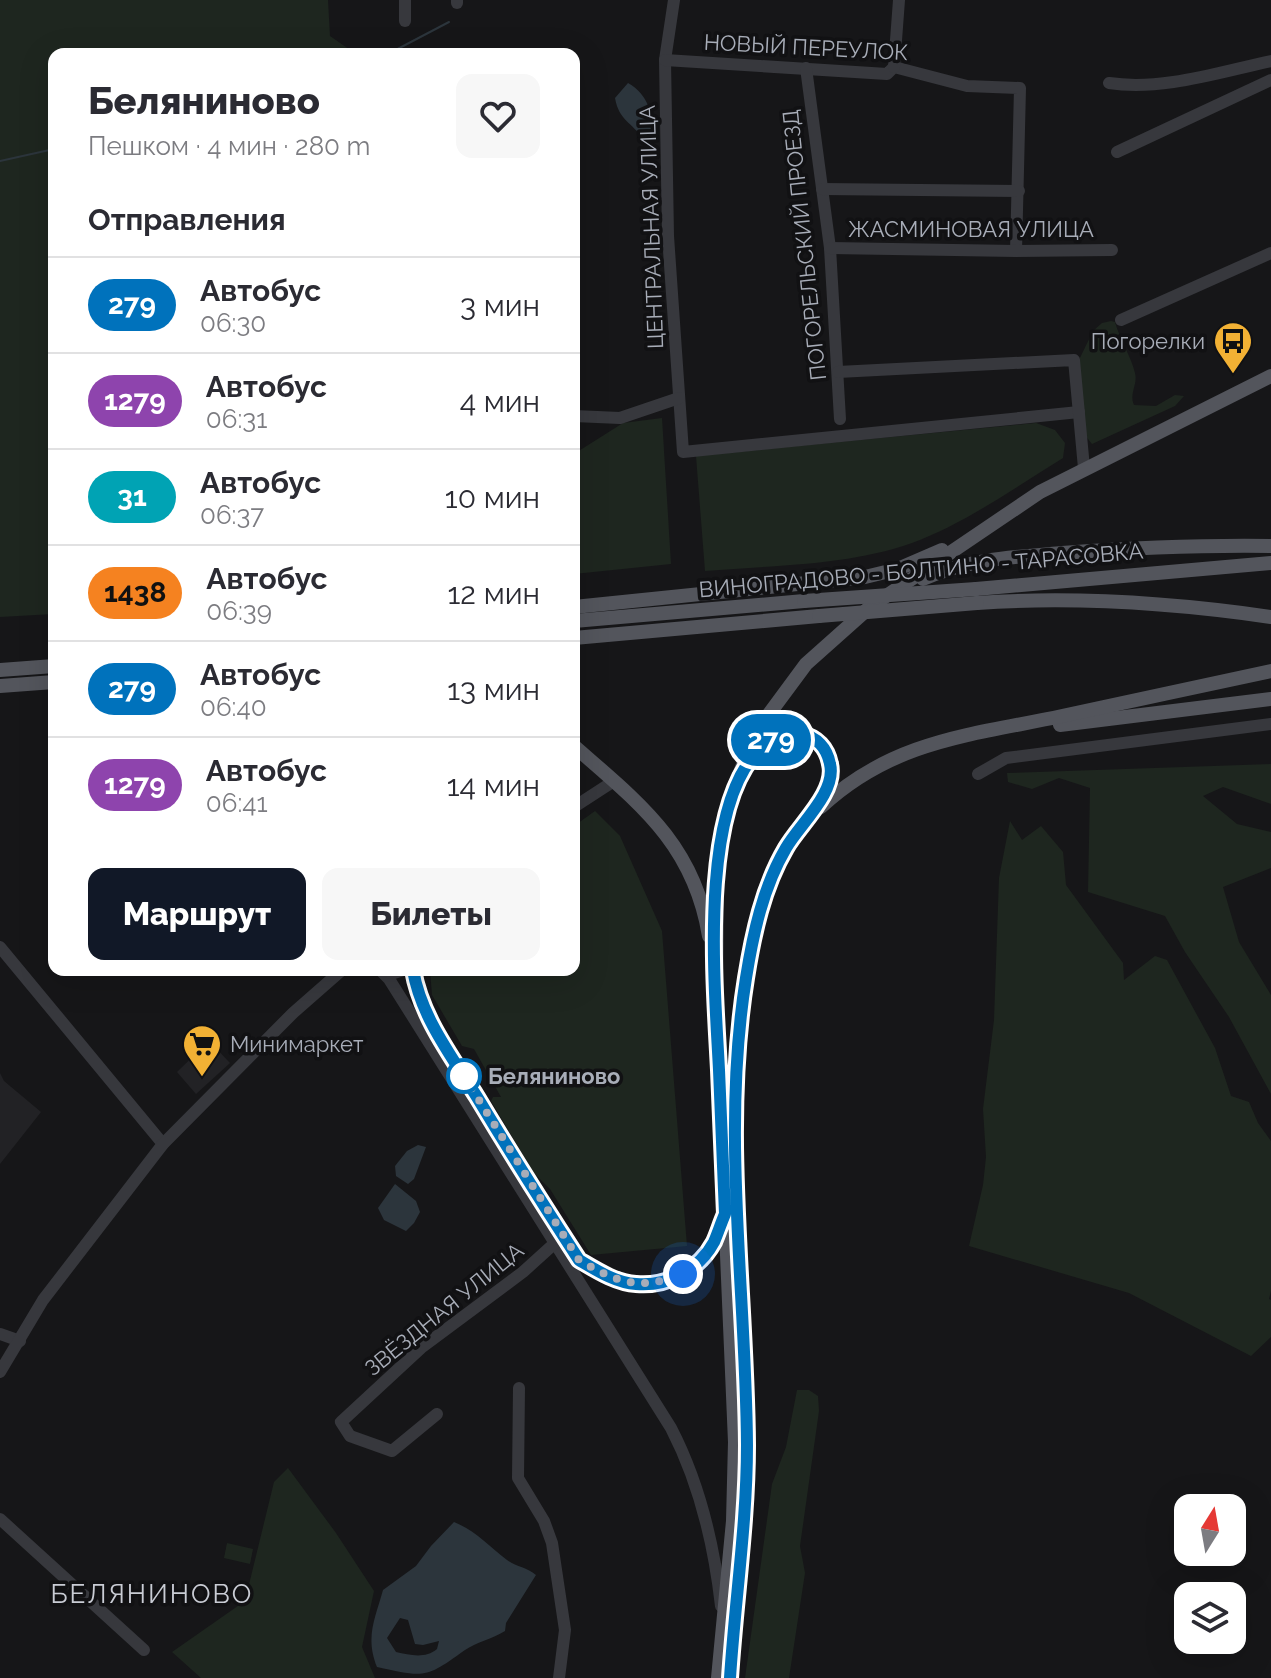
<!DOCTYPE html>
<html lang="ru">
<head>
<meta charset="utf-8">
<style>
	body { margin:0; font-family:Raleway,sans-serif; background:#f7f7f7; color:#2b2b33; height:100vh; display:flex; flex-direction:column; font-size:30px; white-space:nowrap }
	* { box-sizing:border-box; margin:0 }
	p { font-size:26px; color:#7c7c81 }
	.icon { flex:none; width:44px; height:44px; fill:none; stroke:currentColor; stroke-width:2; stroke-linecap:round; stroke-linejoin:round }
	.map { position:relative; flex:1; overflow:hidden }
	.details { position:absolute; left:48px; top:48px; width:532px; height:928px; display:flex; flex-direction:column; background:#fff; border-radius:16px; box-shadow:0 8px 32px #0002 }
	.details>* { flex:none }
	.badge { padding:0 16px; border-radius:26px; font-size:28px; line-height:52px }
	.needle { width:52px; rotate:11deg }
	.fabs { position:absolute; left:1174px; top:1494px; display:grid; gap:16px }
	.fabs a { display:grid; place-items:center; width:72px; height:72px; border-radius:16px; background:#fff; box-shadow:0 8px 32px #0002; font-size:40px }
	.you { position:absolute; width:40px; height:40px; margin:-20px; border:6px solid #fff; border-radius:50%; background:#1a73e8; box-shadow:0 0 0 12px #1a73e833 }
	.map>.badge { position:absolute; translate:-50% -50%; box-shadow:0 0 0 4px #fff }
	h2 { padding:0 40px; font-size:30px; line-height:72px }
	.round { display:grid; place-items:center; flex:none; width:84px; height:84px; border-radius:16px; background:#f7f7f7 }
	.head { display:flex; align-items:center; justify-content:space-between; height:136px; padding:0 40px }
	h1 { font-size:38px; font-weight:800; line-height:60px }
	.cta { display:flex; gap:16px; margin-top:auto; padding:16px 40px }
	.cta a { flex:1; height:92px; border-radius:16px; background:#111827; color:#fff; font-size:32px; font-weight:800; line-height:92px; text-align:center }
	.cta a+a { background:#f7f7f7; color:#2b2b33 }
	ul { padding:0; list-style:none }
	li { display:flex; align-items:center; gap:24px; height:96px; padding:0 40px; border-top:2px solid #e1e1e2 }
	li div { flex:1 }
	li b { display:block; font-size:30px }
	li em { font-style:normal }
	li .badge { min-width:88px; font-weight:700; text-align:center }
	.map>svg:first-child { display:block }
	.built { fill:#222225 }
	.green { fill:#1e261f }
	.water { fill:#2c353c; fill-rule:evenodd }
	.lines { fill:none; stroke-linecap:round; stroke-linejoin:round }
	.stream { stroke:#2c353c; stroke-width:2 }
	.minor { stroke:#37383d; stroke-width:12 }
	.major { stroke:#53555c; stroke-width:14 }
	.major-bridge { stroke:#53555c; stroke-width:14 }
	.line-casing { stroke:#fff; stroke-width:18 }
	.line { stroke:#0072bc; stroke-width:12 }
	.walk { stroke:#a8adb8; stroke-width:8; stroke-dasharray:0 14.4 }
	.stop-dot { fill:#fff; stroke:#0072bc; stroke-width:4 }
	.labels { text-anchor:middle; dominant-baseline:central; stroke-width:7; stroke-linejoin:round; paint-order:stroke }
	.street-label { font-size:22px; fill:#a8adb8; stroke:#111113 }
	.poi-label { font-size:22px; fill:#a8adb8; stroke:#111113; text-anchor:end }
	.stop-label { font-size:22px; font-weight:bold; fill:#a8adb8; stroke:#111113; text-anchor:start }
	.quarter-label { font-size:26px; letter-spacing:2px; fill:#c9ccd4; stroke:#111113 }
</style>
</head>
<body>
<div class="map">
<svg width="1271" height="1678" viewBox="0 0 1271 1678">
	<rect width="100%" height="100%" fill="#161618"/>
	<g class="built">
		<path d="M209,1041L230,1063L196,1094L177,1072Z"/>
		<path d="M0,1073L4,1081L41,1112L0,1164Z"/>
	</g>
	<g class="green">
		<path d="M0,0H328L330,36L356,54H54V614L0,617Z"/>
		<path d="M1111,321L1115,322C1120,340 1131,356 1135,373C1138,385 1129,393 1134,405L1156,406L1175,395L1184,396L1175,406L1092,444L1077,425L1078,362L1093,331L1102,323Z"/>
		<path d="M662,418L671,564L574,574V454L623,423Z"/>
		<path d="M1036,423L1055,430L1065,443L1063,458C1014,488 966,523 912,543C847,566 774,565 705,571L696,456Z"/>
		<path d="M1271,764V804L1223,787L1203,796L1237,824L1271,832V868L1223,887L1239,942L1271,995V1094L1229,1017L1185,952L1165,916L1088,892L1090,788L1059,778L1032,789L1008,782L1007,773Z"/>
		<path d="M595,811L620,836L662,931L687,1246L591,1255L550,1189L533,1172L491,1101L493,1097H501L474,1049L462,1046L432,995L430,970H574V826Z"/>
		<path d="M1010,821L1022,840L1041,826L1063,852L1066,885L1123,963L1124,980L1155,956L1167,960L1215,1048L1231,1096L1249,1102L1258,1123L1271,1141V1291L1269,1299L1271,1300V1337L1251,1356L1129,1293L969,1246L983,1185L986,1157L983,1109L994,1020L999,878Z"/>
		<path d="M797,1390H809L818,1396L819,1411L800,1546L805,1573L789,1678H745L772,1484L786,1447Z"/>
		<path d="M288,1468L336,1533L374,1591L362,1647L375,1678H201L172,1652L245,1601L274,1482Z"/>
		<path d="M227,1543L253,1549L250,1564L224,1558Z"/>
	</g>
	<g class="water">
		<path d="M628,83C649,95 652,114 655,137L643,139C632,122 619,121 615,98Z"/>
		<path d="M418,1145L426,1147L414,1179L408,1184L396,1176L395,1166L407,1151Z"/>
		<path d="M395,1184L416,1201L420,1212L414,1223L406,1231L384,1220L378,1208Z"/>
		<path d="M454,1522C478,1532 487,1545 507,1560C516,1567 527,1567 536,1575L506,1623L505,1631C492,1639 477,1642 465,1650C426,1678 426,1678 377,1667C365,1637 375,1619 383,1590L416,1566L431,1546ZM400,1618L408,1620L415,1644L423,1645L439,1641L437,1649C425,1659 410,1655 396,1652L387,1638Z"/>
	</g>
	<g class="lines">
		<g class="stream">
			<path d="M388,54L449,22"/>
			<path d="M0,161L54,149"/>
		</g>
		<g class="minor">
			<path d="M674,0L665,60L668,236L683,452L1079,412"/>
			<path d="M457,3V0"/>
			<path d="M405,21V0"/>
			<path d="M665,60L887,74L894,67L967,86L1020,88L1016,251"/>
			<path d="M894,67L899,0"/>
			<path d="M806,68L830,248L840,419"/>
			<path d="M1109,83C1162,91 1219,72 1271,61"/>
			<path d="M1117,152L1271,80"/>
			<path d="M822,189L1019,191"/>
			<path d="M830,248L1016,251L1112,250"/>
			<path d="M1121,320L1271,253"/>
			<path d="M838,372L1074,360L1084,468"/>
			<path d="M574,416L620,418L679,398"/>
			<path d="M978,774L1006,758L1271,724"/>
			<path d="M574,807L614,781"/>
			<path d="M0,947L163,1144"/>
			<path d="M380,970L389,979L671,1428C700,1484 714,1544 721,1606"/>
			<path d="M413,970C422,1017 452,1057 477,1097C510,1152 544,1206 579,1260C648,1300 693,1293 724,1216"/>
			<path d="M383,971L394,973L403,970"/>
			<path d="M0,1334L20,1341"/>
			<path d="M0,1372L43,1300L163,1144L293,1013L342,970"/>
			<path d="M519,1388L518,1478L544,1521L552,1543L565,1630L559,1678"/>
			<path d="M437,1414L392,1451L350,1436L341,1422L421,1348L523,1272L555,1243"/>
			<path d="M0,1519L144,1650"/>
		</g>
		<g class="major">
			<path d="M923,579C967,559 1014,557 1062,553C1131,548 1201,545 1271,546"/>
			<path d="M976,589L1271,563"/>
			<path d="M977,603C1075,596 1174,603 1271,617"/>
			<path d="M574,607L865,577L898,569L942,550"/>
			<path d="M574,621L804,601"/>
			<path d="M574,638L819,616"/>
			<path d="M0,670L54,666"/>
			<path d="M0,686L54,682"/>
			<path d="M1060,725L1271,699"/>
			<path d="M574,746C639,803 694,844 709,936"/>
			<path d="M821,807C893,740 972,735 1062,716C1132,701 1201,686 1271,671"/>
			<path d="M718,1678L733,1521L735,1442L716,998L717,877L723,829L735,786L755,733L806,664L870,607L1040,492L1271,376"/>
			<path d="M730,1678C735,1599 748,1522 747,1443C745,1289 721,1131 746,978C753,934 764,890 784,851C799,822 828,801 832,768C814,718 778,726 748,761"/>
		</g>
		<g class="major-bridge">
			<path d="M804,601L976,589"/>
			<path d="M819,616L977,603"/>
		</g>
	</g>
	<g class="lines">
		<g class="line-casing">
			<path id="line" d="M413,970C421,1017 452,1057 477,1097C510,1152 544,1206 579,1260C596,1270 616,1283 636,1284C667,1287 699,1270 714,1242C718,1233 721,1223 725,1214C723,1166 721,1118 719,1070C715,988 698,808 760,749C771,738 786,731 801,734C817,737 827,748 830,764C837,792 799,825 786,848C763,887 753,934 746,978C721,1132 746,1290 747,1445C747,1523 735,1600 730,1678"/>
		</g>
		<use href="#line" class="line"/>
		<path class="walk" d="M464,1076L579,1260C618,1283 640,1291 683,1274"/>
	</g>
	<defs>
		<g id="bus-pin" transform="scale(2)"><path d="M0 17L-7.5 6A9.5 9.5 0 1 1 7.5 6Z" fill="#f2b134" stroke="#111113"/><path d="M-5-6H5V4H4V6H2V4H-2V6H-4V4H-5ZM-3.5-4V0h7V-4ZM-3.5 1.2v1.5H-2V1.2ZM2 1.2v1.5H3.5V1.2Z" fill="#111"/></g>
		<g id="supermarket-pin" transform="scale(2)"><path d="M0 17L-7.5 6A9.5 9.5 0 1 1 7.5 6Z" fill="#f2b134" stroke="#111113"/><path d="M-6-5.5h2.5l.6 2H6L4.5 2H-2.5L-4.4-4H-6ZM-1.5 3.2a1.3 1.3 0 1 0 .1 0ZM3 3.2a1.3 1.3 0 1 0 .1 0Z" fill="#111"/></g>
	</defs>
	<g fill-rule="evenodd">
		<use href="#bus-pin" x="1233" y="341"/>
		<use href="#supermarket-pin" x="202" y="1044"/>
	</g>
	<circle class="stop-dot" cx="464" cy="1076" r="16"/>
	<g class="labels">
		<g class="street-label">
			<text transform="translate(806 47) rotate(3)">НОВЫЙ ПЕРЕУЛОК</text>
			<text transform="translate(651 227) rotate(-92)">ЦЕНТРАЛЬНАЯ УЛИЦА</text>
			<text x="971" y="229">ЖАСМИНОВАЯ УЛИЦА</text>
			<text transform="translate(804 245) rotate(-96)">ПОГОРЕЛЬСКИЙ ПРОЕЗД</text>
			<text transform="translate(921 570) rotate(-5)">ВИНОГРАДОВО - БОЛТИНО - ТАРАСОВКА</text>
			<text transform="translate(444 1309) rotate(-39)">ЗВЁЗДНАЯ УЛИЦА</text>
		</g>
		<g class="poi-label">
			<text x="1205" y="341">Погорелки</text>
			<text x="230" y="1044" text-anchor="start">Минимаркет</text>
		</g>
		<g class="stop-label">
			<text x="488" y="1076">Беляниново</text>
		</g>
		<g class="quarter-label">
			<text x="152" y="1594">БЕЛЯНИНОВО</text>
		</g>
	</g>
</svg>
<div class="fabs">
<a><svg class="needle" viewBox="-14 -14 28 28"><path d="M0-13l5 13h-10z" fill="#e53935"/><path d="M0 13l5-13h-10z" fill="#7c7c81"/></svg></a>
<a><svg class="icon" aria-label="layers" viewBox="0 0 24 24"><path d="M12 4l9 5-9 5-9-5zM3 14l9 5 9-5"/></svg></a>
</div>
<div class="you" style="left:683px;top:1274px"></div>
<b class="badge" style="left:771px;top:740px;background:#0072bc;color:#fff">279</b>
<section class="details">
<div class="head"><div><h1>Беляниново</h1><p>Пешком · 4 мин · 280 m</p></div><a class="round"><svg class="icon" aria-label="heart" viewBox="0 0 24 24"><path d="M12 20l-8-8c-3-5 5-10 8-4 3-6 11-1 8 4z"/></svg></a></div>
<h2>Отправления</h2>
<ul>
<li><span class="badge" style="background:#0072bc;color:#fff">279</span><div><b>Автобус</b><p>06:30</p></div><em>3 мин</em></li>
<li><span class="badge" style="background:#8e44ad;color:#fff">1279</span><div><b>Автобус</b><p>06:31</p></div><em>4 мин</em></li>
<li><span class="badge" style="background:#00a3b4;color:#fff">31</span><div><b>Автобус</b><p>06:37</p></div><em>10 мин</em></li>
<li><span class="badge" style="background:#f58220;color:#111">1438</span><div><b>Автобус</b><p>06:39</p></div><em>12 мин</em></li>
<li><span class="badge" style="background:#0072bc;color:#fff">279</span><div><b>Автобус</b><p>06:40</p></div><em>13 мин</em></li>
<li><span class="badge" style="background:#8e44ad;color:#fff">1279</span><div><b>Автобус</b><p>06:41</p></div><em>14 мин</em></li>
</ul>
<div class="cta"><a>Маршрут</a><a>Билеты</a></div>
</section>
</div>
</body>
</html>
